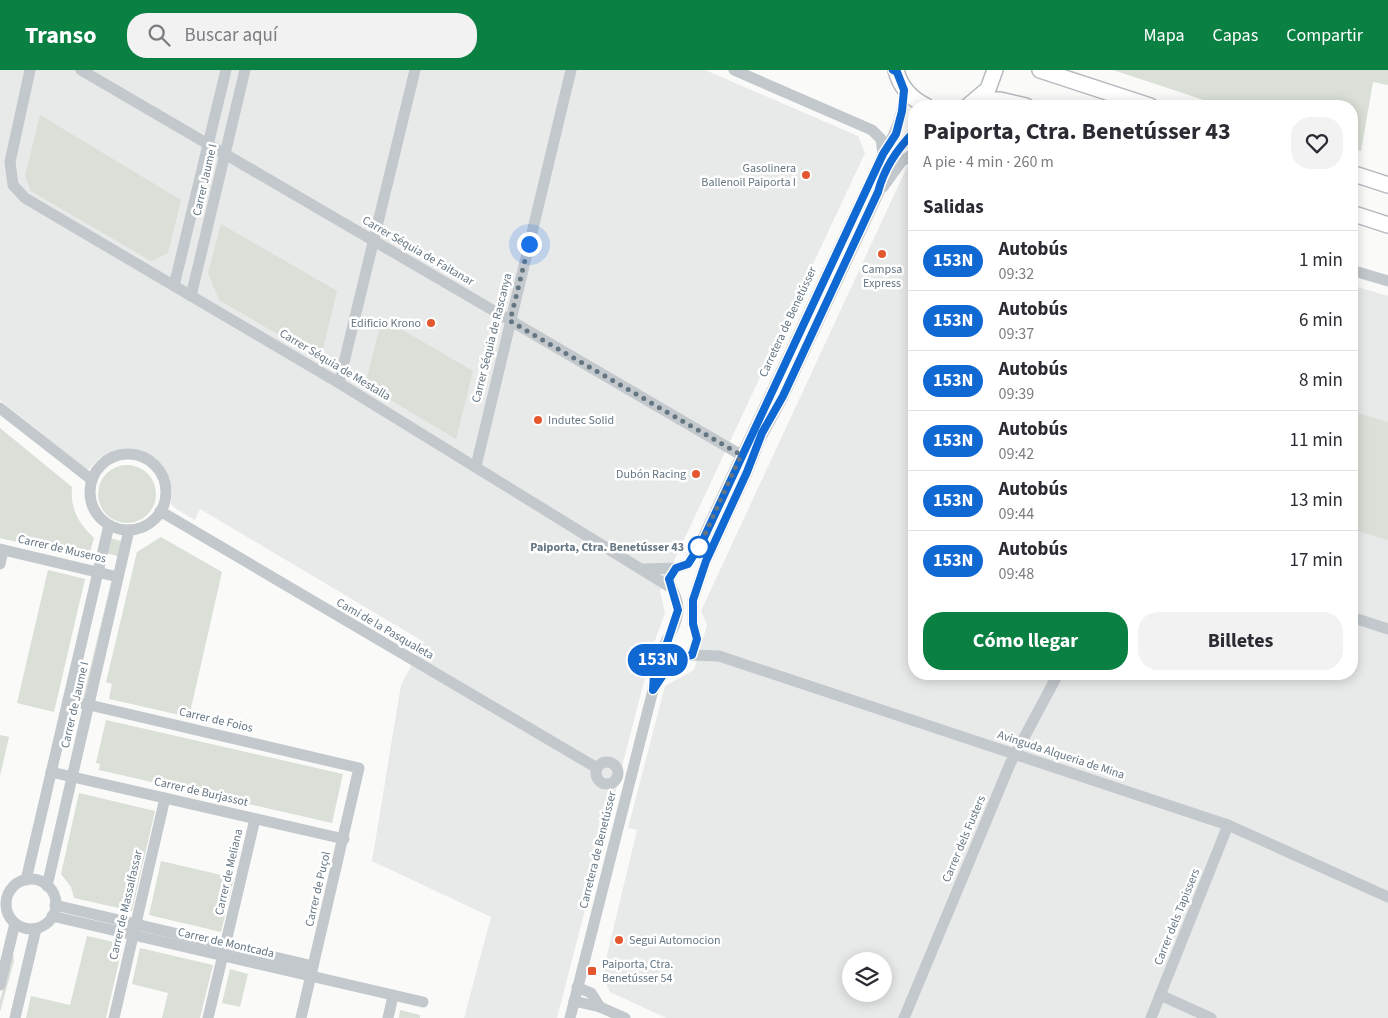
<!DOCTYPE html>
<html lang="es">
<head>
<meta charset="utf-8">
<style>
	body { margin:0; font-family:"Source Sans 3",sans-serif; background:#f2f2f3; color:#2b2b33; height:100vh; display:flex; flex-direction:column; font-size:19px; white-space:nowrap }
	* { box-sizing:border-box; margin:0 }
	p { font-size:16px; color:#7c7c81 }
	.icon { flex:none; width:28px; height:28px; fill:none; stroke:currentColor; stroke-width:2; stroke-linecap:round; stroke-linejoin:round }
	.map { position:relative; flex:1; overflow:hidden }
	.details { position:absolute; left:908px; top:30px; width:450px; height:580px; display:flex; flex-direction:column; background:#fff; border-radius:20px; box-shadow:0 2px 12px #0003 }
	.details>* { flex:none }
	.badge { padding:0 10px; border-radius:16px; font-size:18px; line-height:32px }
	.controls { position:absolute; left:842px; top:882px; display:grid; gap:10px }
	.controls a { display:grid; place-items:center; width:50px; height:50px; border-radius:50%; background:#fff; box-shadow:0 2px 12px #0003; font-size:25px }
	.you { position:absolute; width:25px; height:25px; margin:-12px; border:4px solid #fff; border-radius:50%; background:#1a73e8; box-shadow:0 0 0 8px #1a73e833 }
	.map>.badge { position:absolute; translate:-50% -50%; box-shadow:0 0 0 2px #fff }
	h2 { padding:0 15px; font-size:19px; line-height:45px }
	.round { display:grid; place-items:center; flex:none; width:52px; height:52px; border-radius:20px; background:#f2f2f3 }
	.overview { display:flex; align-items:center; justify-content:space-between; height:85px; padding:0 15px }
	h1 { font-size:24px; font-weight:700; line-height:38px }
	.action { display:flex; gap:10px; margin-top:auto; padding:10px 15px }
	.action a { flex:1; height:58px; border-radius:20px; background:#0b8043; color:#fff; font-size:20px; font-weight:700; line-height:58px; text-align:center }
	.action a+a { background:#f2f2f3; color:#2b2b33 }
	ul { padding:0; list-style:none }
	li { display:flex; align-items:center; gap:15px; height:60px; padding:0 15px; border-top:1px solid #e1e1e2 }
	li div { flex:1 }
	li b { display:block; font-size:19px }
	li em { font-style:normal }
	li .badge { min-width:55px; font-weight:700; text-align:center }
	header { display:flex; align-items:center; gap:30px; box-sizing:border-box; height:70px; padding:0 25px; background:#0b8043; color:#fff }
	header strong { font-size:24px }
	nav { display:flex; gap:28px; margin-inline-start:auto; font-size:18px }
	.search { width:350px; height:45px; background:#f2f2f3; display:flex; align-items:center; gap:12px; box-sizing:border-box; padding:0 18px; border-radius:20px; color:#7c7c81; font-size:19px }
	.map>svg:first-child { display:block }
	.built { fill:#e8e9e9; fill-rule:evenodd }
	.green { fill:#dadfd7 }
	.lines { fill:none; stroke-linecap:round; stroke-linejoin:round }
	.major-casing { stroke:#b5babe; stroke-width:18 }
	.minor { stroke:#c3c8cc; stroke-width:11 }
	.major { stroke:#fff; stroke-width:15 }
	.line-casing { stroke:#fff; stroke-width:11 }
	.line { stroke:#1068d3; stroke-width:8 }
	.walk { stroke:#657683; stroke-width:5; stroke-dasharray:0 9 }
	.poi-dot { fill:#e4572e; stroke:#fff; stroke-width:2 }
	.stop-dot { fill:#fff; stroke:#1068d3; stroke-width:2.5 }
	.labels { text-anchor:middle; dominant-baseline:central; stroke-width:5; stroke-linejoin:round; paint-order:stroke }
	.poi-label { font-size:12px; fill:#657683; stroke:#fff; text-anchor:end }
	.street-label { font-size:12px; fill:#657683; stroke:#fff }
	.stop-label { font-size:12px; font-weight:bold; fill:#657683; stroke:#fff; text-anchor:end }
</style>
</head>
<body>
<header>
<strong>Transo</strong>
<div class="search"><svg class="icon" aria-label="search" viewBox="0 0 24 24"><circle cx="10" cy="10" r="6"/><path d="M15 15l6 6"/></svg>Buscar aquí</div>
<nav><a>Mapa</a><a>Capas</a><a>Compartir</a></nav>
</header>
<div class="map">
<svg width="1388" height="948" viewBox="0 0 1388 948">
	<rect width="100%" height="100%" fill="#fafaf8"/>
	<g class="built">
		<path d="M0,0H705L858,66L865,83L660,521L665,543L654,573L557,948H464L491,847L372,791L401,615L424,572L200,439L195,450L176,439L171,434L172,420L164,398L143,382L126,380L109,383L98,389L89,399H86L0,330Z"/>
		<path d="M914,94V604H1351V215L1388,226V948H666L610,922L602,906L637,760L628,758L665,616L694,600L707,555L701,541L907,97ZM851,891H884V924H851Z"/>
	</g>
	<g class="green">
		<path d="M1113,0H1388V15L1373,12L1361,81L1351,78V36H1222Z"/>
		<path d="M40,45L181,130L168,183L151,191L31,121L25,106Z"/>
		<path d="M221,154L337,221L322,283L315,286L219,230L208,203Z"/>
		<path d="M382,248L473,301L456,369L372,319L367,308Z"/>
		<path d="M1351,341L1388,352V470L1351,459Z"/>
		<path d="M0,358L72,417C70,439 79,454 94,468L88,489L0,468Z"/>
		<circle cx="127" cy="424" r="29"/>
		<path d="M161,467L222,502L189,647L109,629L112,614L106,612L137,482Z"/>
		<path d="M110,468L121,471L118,486L105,483Z"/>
		<path d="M48,500L85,509L54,642L17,633Z"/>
		<path d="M112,508L86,627L83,628Z"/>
		<path d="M106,650L343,704L332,753L99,700L100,694L96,693Z"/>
		<path d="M0,665L9,667L0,706Z"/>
		<path d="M79,723L155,741L132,841L74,828L71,817L61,804Z"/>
		<path d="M161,791L234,808L221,862L149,845Z"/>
		<path d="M87,866L123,874L106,948H26L31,926L70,935Z"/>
		<path d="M140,878L213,895L200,948H162L168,923L132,914Z"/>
		<path d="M13,883L14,891L0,942V930Z"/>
		<path d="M230,899L248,904L240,937L222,933Z"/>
		<path d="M400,940L420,945V948H399Z"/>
	</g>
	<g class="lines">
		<g class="major-casing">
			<g id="major">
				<path d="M896,0C900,17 910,28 926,36"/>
				<path d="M1040,0L1150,36"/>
				<path d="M978,30H1000L1026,36"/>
				<path d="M968,36L988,19L995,0"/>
				<path d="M1351,103L1388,115"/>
				<path d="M1351,143L1388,155"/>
			</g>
		</g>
		<g class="minor">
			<path d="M30,0L10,92L13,115L25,128L339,313L670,517"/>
			<path d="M81,0L741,385"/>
			<path d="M734,0L872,60L881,69L883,84"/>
			<path d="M883,117L901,92L914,83"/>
			<path d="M1351,200L1388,211"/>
			<path d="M174,216L226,0"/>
			<path d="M191,226L245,0"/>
			<path d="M339,313L415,0"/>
			<path d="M0,338L92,410"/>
			<circle cx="128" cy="422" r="38"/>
			<path d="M476,396L571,0"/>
			<path d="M160,441L597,698"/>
			<path d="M0,479L118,507"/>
			<path d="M0,494L3,480"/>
			<path d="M644,499L676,498"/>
			<path d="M1351,547L1388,559"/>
			<path d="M667,573L669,580L679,588L692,585L697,569L693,553V530L706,491L747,403L760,369L783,327L879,122C884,99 897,79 914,62"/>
			<path d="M692,585L719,586L1228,755L1388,827"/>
			<path d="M654,618L665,602L679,588"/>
			<path d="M68,630L359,698L301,948"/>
			<circle cx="607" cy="703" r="11"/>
			<path d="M51,702L344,769"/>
			<circle cx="31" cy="834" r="25"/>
			<path d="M26,810L109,455"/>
			<path d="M47,816L129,460"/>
			<path d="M55,835L313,896"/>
			<path d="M52,846L423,932"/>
			<path d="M0,915L15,853"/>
			<path d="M577,917L591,923L600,937"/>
			<path d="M1160,925L1211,948"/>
			<path d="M574,931L600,937L625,948"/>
			<path d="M15,948L36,859"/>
			<path d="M114,948L165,728"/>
			<path d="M208,948L255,749"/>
			<path d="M388,948L393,926"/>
			<path d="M570,948L653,620C654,608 655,596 659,585C666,570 678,555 678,538C678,528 671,519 669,509L676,498L688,494L701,472L883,84C897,61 902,47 905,20"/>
			<path d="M904,948L1010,694L1058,604"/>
			<path d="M1151,948L1228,755"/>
		</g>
		<use href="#major" class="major"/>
	</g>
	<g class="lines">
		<g class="line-casing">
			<path id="line" d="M893,0L897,2L904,20L902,41L896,64L883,84L702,472L688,494L676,498L669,509L678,540L667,573L660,584L654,604L653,620L665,602L679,588L692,585L697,569L693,554V530L706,491L747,402L762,363L783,326L878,122C884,99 897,79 914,62"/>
		</g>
		<use href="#line" class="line"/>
		<path class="walk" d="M529,174L510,251L741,385L699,477"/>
	</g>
	<g class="poi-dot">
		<circle cx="806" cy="105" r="5"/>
		<circle cx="882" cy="184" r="5"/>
		<circle cx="431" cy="253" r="5"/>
		<circle cx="538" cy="350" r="5"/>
		<circle cx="696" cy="404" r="5"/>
		<circle cx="619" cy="870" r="5"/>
		<rect x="587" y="896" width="10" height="10" rx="2.5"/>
	</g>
	<circle class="stop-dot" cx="699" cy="477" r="10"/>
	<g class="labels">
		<g class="poi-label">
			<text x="796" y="98">Gasolinera<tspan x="796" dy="14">Ballenoil Paiporta I</tspan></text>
			<text x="882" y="199" text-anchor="middle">Campsa<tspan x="882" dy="14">Express</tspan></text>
			<text x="421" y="253">Edificio Krono</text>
			<text x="548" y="350" text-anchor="start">Indutec Solid</text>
			<text x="686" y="404">Dubón Racing</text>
			<text x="629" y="870" text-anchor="start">Segui Automocion</text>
			<text x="602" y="894" text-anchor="start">Paiporta, Ctra.<tspan x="602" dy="14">Benetússer 54</tspan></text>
		</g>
		<g class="street-label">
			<text transform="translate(205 110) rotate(-77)">Carrer Jaume I</text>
			<text transform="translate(418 181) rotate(30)">Carrer Séquia de Faitanar</text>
			<text transform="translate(788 252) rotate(-65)">Carretera de Benetússer</text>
			<text transform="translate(492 268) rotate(-76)">Carrer Séquia de Rascanya</text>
			<text transform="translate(335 295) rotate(31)">Carrer Séquia de Mestalla</text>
			<text transform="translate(62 479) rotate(13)">Carrer de Museros</text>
			<text transform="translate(385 559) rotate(30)">Camí de la Pasqualeta</text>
			<text transform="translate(75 635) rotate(-77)">Carrer de Jaume I</text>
			<text transform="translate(216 650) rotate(13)">Carrer de Foios</text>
			<text transform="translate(1061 685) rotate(18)">Avinguda Alqueria de Mina</text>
			<text transform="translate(201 722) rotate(13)">Carrer de Burjassot</text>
			<text transform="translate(964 769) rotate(-67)">Carrer dels Fusters</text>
			<text transform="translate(598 780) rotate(-76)">Carretera de Benetússer</text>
			<text transform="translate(229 802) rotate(-77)">Carrer de Meliana</text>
			<text transform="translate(318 819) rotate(-77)">Carrer de Puçol</text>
			<text transform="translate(126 835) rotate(-77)">Carrer de Massalfassar</text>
			<text transform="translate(1177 847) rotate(-68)">Carrer dels Tapissers</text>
			<text transform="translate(226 873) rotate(13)">Carrer de Montcada</text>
		</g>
		<g class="stop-label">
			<text x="684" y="477">Paiporta, Ctra. Benetússer 43</text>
		</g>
	</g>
</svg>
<div class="controls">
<a><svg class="icon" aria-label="layers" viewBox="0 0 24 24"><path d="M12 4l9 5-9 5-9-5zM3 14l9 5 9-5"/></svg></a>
</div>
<div class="you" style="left:529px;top:174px"></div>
<b class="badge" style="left:658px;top:590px;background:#1068d3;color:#fff">153N</b>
<section class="details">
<div class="overview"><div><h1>Paiporta, Ctra. Benetússer 43</h1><p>A pie · 4 min · 260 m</p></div><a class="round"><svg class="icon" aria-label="heart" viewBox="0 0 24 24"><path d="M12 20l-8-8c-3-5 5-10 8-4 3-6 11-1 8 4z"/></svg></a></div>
<h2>Salidas</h2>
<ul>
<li><span class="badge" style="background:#1068d3;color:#fff">153N</span><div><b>Autobús</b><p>09:32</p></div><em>1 min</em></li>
<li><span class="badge" style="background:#1068d3;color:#fff">153N</span><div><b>Autobús</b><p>09:37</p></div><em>6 min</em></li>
<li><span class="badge" style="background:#1068d3;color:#fff">153N</span><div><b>Autobús</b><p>09:39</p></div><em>8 min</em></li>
<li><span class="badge" style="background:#1068d3;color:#fff">153N</span><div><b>Autobús</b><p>09:42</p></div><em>11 min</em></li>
<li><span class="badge" style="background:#1068d3;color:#fff">153N</span><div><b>Autobús</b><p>09:44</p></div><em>13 min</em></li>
<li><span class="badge" style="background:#1068d3;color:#fff">153N</span><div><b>Autobús</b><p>09:48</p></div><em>17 min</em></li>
</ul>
<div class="action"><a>Cómo llegar</a><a>Billetes</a></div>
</section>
</div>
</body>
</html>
